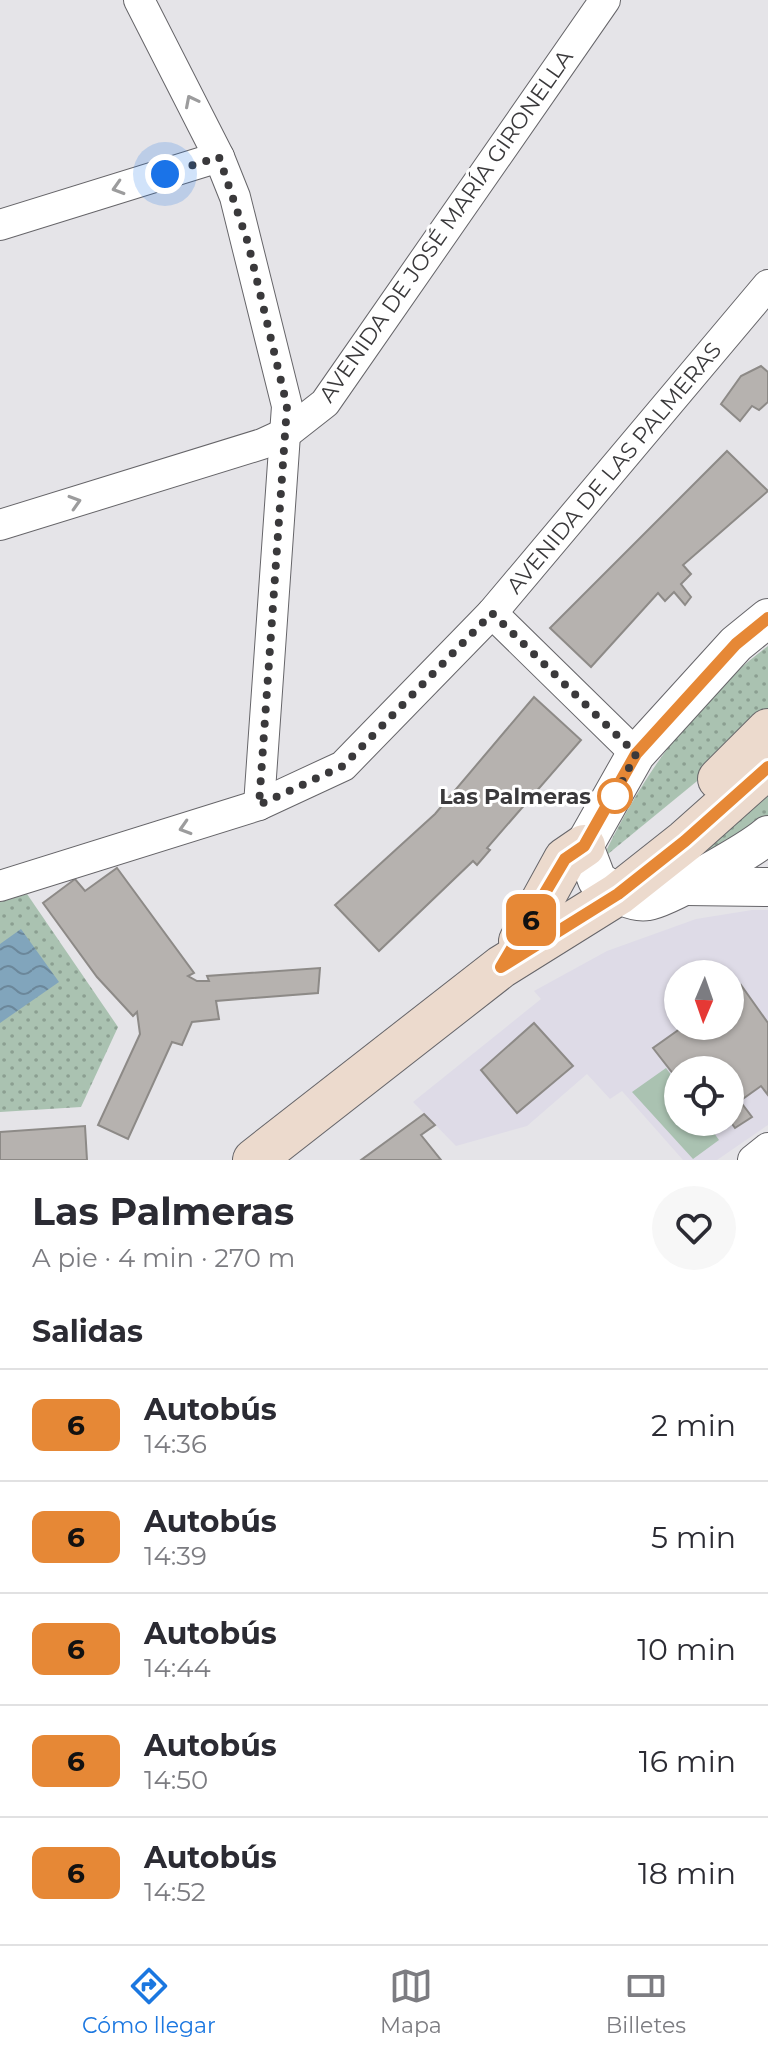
<!DOCTYPE html>
<html lang="es">
<head>
<meta charset="utf-8">
<style>
	body { margin:0; font-family:Montserrat,sans-serif; background:#f7f7f7; color:#2b2b33; height:100vh; display:flex; flex-direction:column; font-size:30px; white-space:nowrap }
	* { box-sizing:border-box; margin:0 }
	p { font-size:26px; color:#7c7c81 }
	.icon { flex:none; width:44px; height:44px; fill:none; stroke:currentColor; stroke-width:2; stroke-linecap:round; stroke-linejoin:round }
	.map { position:relative; height:1160px; overflow:hidden }
	.drawer { display:flex; flex-direction:column; background:#fff; flex:1 }
	.drawer>* { flex:none }
	.badge { padding:0 16px; border-radius:12px; font-size:28px; line-height:52px }
	.needle { width:52px; rotate:182deg }
	.fabs { position:absolute; left:664px; top:960px; display:grid; gap:16px }
	.fabs a { display:grid; place-items:center; width:80px; height:80px; border-radius:50%; background:#fff; box-shadow:0 2px 6px #0004; font-size:40px }
	.you { position:absolute; width:40px; height:40px; margin:-20px; border:6px solid #fff; border-radius:50%; background:#1a73e8; box-shadow:0 0 0 12px #1a73e833 }
	.map>.badge { position:absolute; translate:-50% -50%; box-shadow:0 0 0 4px #fff }
	h2 { padding:0 32px; font-size:30px; line-height:72px }
	.round { display:grid; place-items:center; flex:none; width:84px; height:84px; border-radius:42px; background:#f7f7f7 }
	.headline { display:flex; align-items:center; justify-content:space-between; height:136px; padding:0 32px }
	h1 { font-size:38px; font-weight:700; line-height:60px }
	ul { padding:0; list-style:none }
	li { display:flex; align-items:center; gap:24px; height:112px; padding:0 32px; border-top:2px solid #e1e1e2 }
	li div { flex:1 }
	li b { display:block; font-size:30px }
	li em { font-style:normal }
	li .badge { min-width:88px; font-weight:700; text-align:center }
	.tab-bar { display:flex; justify-content:space-around; align-items:center; height:112px; border-top:2px solid #e1e1e2; background:#fff; font-size:22px; color:#7c7c81 }
	.tab-bar a { display:grid; justify-items:center; gap:4px }
	.tab-bar .selected { color:#1b77e0 }
	.map>svg:first-child { display:block }
	.built { fill:#dedbe7; fill-rule:evenodd }
	.grass { fill:url(#grass-dots) }
	.pitch { fill:#aac2b1 }
	.water { fill:url(#water-waves) }
	.building { fill:#b6b2af; stroke:#8d8a87; stroke-width:2 }
	.lines { fill:none; stroke-linecap:round; stroke-linejoin:round }
	.minor-casing { stroke:#666569; stroke-width:32 }
	.tertiary-casing { stroke:#666569; stroke-width:40 }
	.secondary-casing { stroke:#666569; stroke-width:44 }
	.minor { stroke:#fff; stroke-width:30 }
	.tertiary { stroke:#fff; stroke-width:38 }
	.secondary { stroke:#ecdacd; stroke-width:42 }
	.oneway { stroke:#9c9c9d }
	.line-casing { stroke:#fff; stroke-width:18 }
	.line { stroke:#e68836; stroke-width:12 }
	.walk { stroke:#3a393b; stroke-width:8; stroke-dasharray:0 14.4 }
	.stop-dot { fill:#fff; stroke:#e68836; stroke-width:4 }
	.labels { text-anchor:middle; dominant-baseline:central; stroke-width:6; stroke-linejoin:round; paint-order:stroke }
	.street-label { font-size:22px; fill:#3a393b; stroke:#fff }
	.stop-label { font-size:22px; font-weight:bold; fill:#3a393b; stroke:#fff; text-anchor:end }
</style>
</head>
<body>
<div class="map">
<svg width="768" height="1160" viewBox="0 0 768 1160">
	<defs>
		<pattern id="grass-dots" width="8" height="8" patternUnits="userSpaceOnUse" patternTransform="scale(2)"><rect width="8" height="8" fill="#aac2b1"/><path d="M2 2h.1M6 6h.1" fill="none" stroke="#8b9f91" stroke-width="1.8" stroke-linecap="round"/></pattern>
		<pattern id="water-waves" width="16" height="10" patternUnits="userSpaceOnUse" patternTransform="scale(2)"><rect width="16" height="10" fill="#81a5bc"/><path d="M0 5q4-4 8 0t8 0" fill="none" stroke="#6b879a"/></pattern>
	</defs>
	<rect width="100%" height="100%" fill="#e5e4e8"/>
	<path class="built" d="M752,910H768V1125L717,1160H683L622,1091L610,1099L587,1074L527,1126L456,1146L413,1102L541,999L534,991L607,951L696,919ZM678,974H730V1026H678ZM678,1070H730V1122H678Z"/>
	<g class="grass">
		<path d="M768,646V710L713,768L608,854L607,849C645,772 698,697 768,646Z"/>
		<path d="M768,778V824L736,847L673,862Z"/>
		<path d="M27,894L118,1027L81,1107L0,1112V902Z"/>
	</g>
	<path class="pitch" d="M666,1068L678,1084V1122H706L719,1140L693,1159L632,1092Z"/>
	<path class="water" d="M21,929L59,982L0,1023V944Z"/>
	<g class="building">
		<path d="M761,366L768,372V402L759,410L752,406L740,421L721,404L741,376Z"/>
		<path d="M727,451L768,491L683,565L691,574L681,584L691,597L685,605L674,592L665,601L658,593L591,667L550,628Z"/>
		<path d="M534,697L581,740L487,848L490,850L477,865L473,861L379,951L335,905L435,814Z"/>
		<path d="M117,868L194,973L188,976L197,981H209L207,976L320,968L318,993L216,1001L219,1019L192,1022L182,1045L172,1042L128,1139L98,1125L140,1034L137,1012L133,1016L97,977L43,903L75,879L85,891Z"/>
		<path d="M741,985L768,1023V1095L761,1086L740,1101L752,1117L735,1128L730,1121V1070H678V1080L653,1048L684,1026H730V993Z"/>
		<path d="M534,1023L573,1066L517,1113L481,1070Z"/>
		<path d="M424,1114L435,1125L421,1135L441,1160H361Z"/>
		<path d="M85,1126L87,1160H0V1132Z"/>
	</g>
	<g class="lines">
		<g class="minor-casing">
			<g id="minor">
				<path d="M139,0L219,157L235,197L287,406L259,805"/>
				<path d="M0,225L219,157"/>
				<path d="M0,525L262,444L288,432L325,403L605,0"/>
				<path d="M492,613L636,754"/>
				<path d="M0,886L259,805L343,766L492,613L768,285"/>
				<path d="M753,1160L768,1148"/>
			</g>
		</g>
		<g class="tertiary-casing">
			<g id="tertiary">
				<path d="M768,618L736,644L636,754L584,846L597,880C612,890 630,904 648,901C666,899 752,849 768,835"/>
				<path d="M686,886L768,887"/>
			</g>
		</g>
		<g class="secondary-casing">
			<g id="secondary">
				<path d="M719,779L768,730"/>
				<path d="M520,941L565,859L584,846"/>
				<path d="M254,1160L501,967L618,894L685,841L768,767"/>
			</g>
		</g>
		<use href="#minor" class="minor"/>
		<use href="#tertiary" class="tertiary"/>
		<use href="#secondary" class="secondary"/>
	</g>
	<defs><path id="oneway-chevron" d="M-2-3.5L2.5 0L-2 3.5" fill="none" stroke-width="1.6" stroke-linecap="round" stroke-linejoin="round" transform="scale(2)"/></defs>
	<g class="oneway">
		<use href="#oneway-chevron" transform="translate(191 101) rotate(-117)"/>
		<use href="#oneway-chevron" transform="translate(118 188) rotate(163)"/>
		<use href="#oneway-chevron" transform="translate(75 502) rotate(-17)"/>
		<use href="#oneway-chevron" transform="translate(185 828) rotate(163)"/>
	</g>
	<g class="lines">
		<g class="line-casing">
			<path id="line" d="M768,618L736,644L636,754L584,846L565,859L501,967L618,894L685,841L768,767"/>
		</g>
		<use href="#line" class="line"/>
		<path class="walk" d="M165,174L219,157L248,243L287,406L259,805L343,766L492,613L636,754L615,796"/>
	</g>
	<circle class="stop-dot" cx="615" cy="796" r="16"/>
	<g class="labels">
		<g class="street-label">
			<text transform="translate(446 226) rotate(-55)">AVENIDA DE JOSÉ MARÍA GIRONELLA</text>
			<text transform="translate(614 468) rotate(-50)">AVENIDA DE LAS PALMERAS</text>
		</g>
		<g class="stop-label">
			<text x="591" y="796">Las Palmeras</text>
		</g>
	</g>
</svg>
<div class="fabs">
<a><svg class="needle" viewBox="-14 -14 28 28"><path d="M0-13l5 13h-10z" fill="#e53935"/><path d="M0 13l5-13h-10z" fill="#7c7c81"/></svg></a>
<a><svg class="icon" aria-label="locate" viewBox="0 0 24 24"><circle cx="12" cy="12" r="6"/><path d="M12 2v4M12 18v4M2 12h4M18 12h4"/></svg></a>
</div>
<div class="you" style="left:165px;top:174px"></div>
<b class="badge" style="left:531px;top:920px;background:#e68836;color:#111">6</b>
</div>
<section class="drawer">
<div class="headline"><div><h1>Las Palmeras</h1><p>A pie · 4 min · 270 m</p></div><a class="round"><svg class="icon" aria-label="heart" viewBox="0 0 24 24"><path d="M12 20l-8-8c-3-5 5-10 8-4 3-6 11-1 8 4z"/></svg></a></div>
<h2>Salidas</h2>
<ul>
<li><span class="badge" style="background:#e68836;color:#111">6</span><div><b>Autobús</b><p>14:36</p></div><em>2 min</em></li>
<li><span class="badge" style="background:#e68836;color:#111">6</span><div><b>Autobús</b><p>14:39</p></div><em>5 min</em></li>
<li><span class="badge" style="background:#e68836;color:#111">6</span><div><b>Autobús</b><p>14:44</p></div><em>10 min</em></li>
<li><span class="badge" style="background:#e68836;color:#111">6</span><div><b>Autobús</b><p>14:50</p></div><em>16 min</em></li>
<li><span class="badge" style="background:#e68836;color:#111">6</span><div><b>Autobús</b><p>14:52</p></div><em>18 min</em></li>
</ul>
</section>
<nav class="tab-bar">
<a class="selected"><svg class="icon" aria-label="directions" viewBox="0 0 24 24"><path d="M12 3l9 9-9 9-9-9zM9 14v-3h6M13 9l2 2-2 2"/></svg>Cómo llegar</a>
<a><svg class="icon" aria-label="map" viewBox="0 0 24 24"><path d="M3 6l6-2 6 2 6-2v14l-6 2-6-2-6 2zM9 4v14M15 6v14"/></svg>Mapa</a>
<a><svg class="icon" aria-label="tickets" viewBox="0 0 24 24"><path d="M3 7h18v10H3zM15 7v10"/></svg>Billetes</a>
</nav>
</body>
</html>
